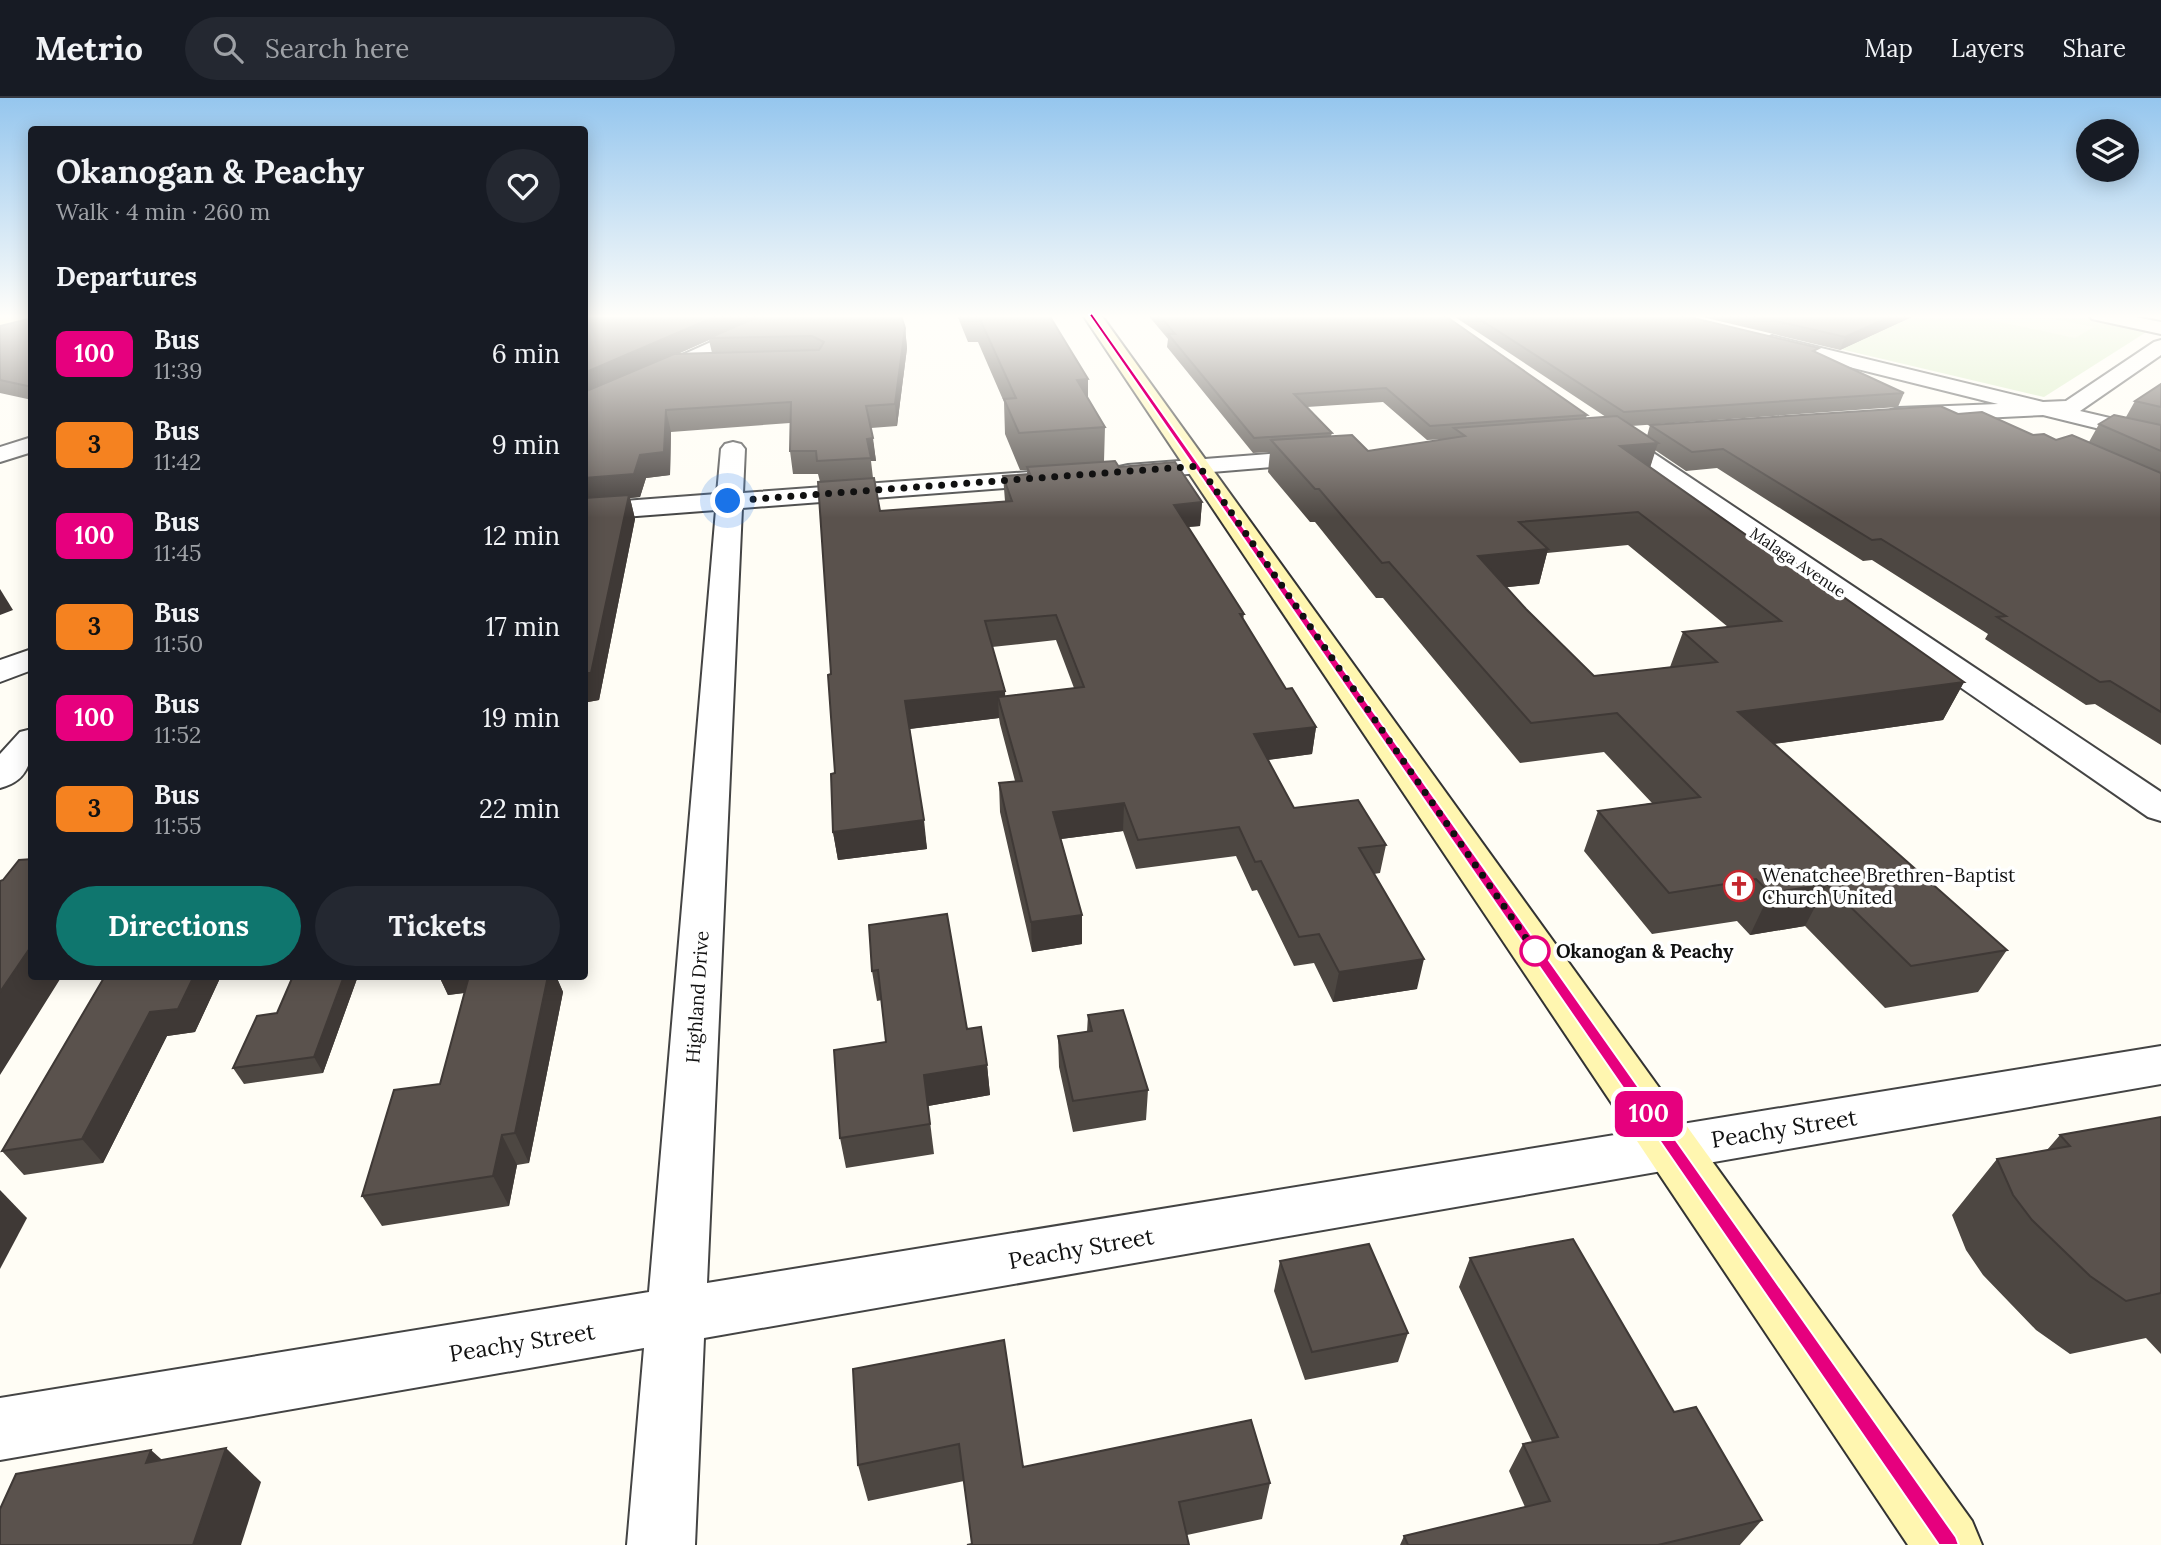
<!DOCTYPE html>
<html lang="en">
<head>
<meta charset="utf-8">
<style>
	body { margin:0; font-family:Lora,serif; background:#242831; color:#f1f3f6; height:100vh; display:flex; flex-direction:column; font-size:26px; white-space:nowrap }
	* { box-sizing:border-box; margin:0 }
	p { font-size:23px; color:#9ea1a6 }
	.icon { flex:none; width:38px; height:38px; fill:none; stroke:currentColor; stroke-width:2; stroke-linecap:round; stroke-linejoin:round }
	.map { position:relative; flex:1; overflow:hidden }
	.sheet { position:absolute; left:28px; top:28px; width:560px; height:854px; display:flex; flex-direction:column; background:#171b24; border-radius:7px; box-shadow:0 4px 18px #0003 }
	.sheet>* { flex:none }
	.badge { padding:0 14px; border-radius:10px; font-size:24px; line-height:46px }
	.buttons { position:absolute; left:2076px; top:21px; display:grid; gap:14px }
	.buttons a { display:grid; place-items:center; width:63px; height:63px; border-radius:50%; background:#171b24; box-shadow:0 4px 18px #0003; font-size:35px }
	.you { position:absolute; width:35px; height:35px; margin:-18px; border:5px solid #fff; border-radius:50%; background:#1a73e8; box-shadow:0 0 0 10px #1a73e833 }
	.map>.badge { position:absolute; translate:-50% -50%; box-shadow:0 0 0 4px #fff }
	h2 { padding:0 28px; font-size:26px; line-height:63px }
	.round { display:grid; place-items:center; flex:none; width:74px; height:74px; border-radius:37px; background:#242831 }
	.overview { display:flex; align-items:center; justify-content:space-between; height:119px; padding:0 28px }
	h1 { font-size:33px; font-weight:800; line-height:52px }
	.button { display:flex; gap:14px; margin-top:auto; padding:14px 28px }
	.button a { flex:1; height:80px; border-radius:42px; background:#0f766e; color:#fff; font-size:28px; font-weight:800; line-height:80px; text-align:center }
	.button a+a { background:#242831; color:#f1f3f6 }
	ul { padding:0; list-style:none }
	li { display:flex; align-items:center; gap:21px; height:91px; padding:0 28px }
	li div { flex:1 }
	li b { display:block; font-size:26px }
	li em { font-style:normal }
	li .badge { min-width:77px; font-weight:700; text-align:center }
	header { display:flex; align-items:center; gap:42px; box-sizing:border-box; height:98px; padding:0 35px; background:#171b24; border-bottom:2px solid #363941 }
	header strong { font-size:33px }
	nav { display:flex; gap:38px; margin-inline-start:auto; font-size:24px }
	.search { width:490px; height:63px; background:#242831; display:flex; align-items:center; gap:18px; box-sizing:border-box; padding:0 24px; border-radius:38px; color:#9ea1a6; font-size:26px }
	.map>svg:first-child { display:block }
	.green { fill:#d5ebbd }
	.pitch { fill:#e6f2cf }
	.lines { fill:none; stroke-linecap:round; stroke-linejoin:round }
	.street-casing { stroke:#444; stroke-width:4 }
	.secondary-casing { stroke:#333; stroke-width:4 }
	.street { fill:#fff; fill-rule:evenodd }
	.secondary { fill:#fff6b0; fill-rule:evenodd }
	.wall { fill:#4d4742; fill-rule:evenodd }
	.shaded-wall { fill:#3f3936 }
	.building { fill:#5a524d; stroke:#3f3936; stroke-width:2; fill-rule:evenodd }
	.line { fill:#e6007e; stroke:#fff; stroke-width:2 }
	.walk { stroke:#111; stroke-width:7; stroke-dasharray:0 12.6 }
	.stop-dot { fill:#fff; stroke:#e6007e; stroke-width:3.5 }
	.labels { text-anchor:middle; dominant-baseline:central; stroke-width:7; stroke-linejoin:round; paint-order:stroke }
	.far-street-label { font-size:16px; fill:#111; stroke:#fff }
	.poi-label { font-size:19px; fill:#111; stroke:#fff; text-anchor:start }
	.stop-label { font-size:19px; font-weight:bold; fill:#111; stroke:#fff; text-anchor:start }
	.street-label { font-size:19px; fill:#111; stroke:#fff }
	.near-street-label { font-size:23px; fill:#111; stroke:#fff }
</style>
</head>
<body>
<header>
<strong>Metrio</strong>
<div class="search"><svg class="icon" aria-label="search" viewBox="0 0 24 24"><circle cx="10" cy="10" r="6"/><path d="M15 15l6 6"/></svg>Search here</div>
<nav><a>Map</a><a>Layers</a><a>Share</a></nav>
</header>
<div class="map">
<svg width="2161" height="1447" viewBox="0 0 2161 1447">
	<rect width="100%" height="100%" fill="#fffdf5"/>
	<path class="green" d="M1877,217H2070L2148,233L2044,299L1815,245Z"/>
	<path class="pitch" d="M1967,217H2034L2094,229L2075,240Z"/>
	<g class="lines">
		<g class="street-casing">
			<g id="street">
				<path d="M771,217H795L792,221L584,315V301Z"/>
				<path d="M2089,217H2125L2161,224V236L2092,221Z"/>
				<path d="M1772,238L2043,304L2066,303L2154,244L2161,242V257L2080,313L2161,332V346L2043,317L1899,324L1891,322L1888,317L1891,312L1899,310L1998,306L1765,248L1762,244Z"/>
				<path d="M1608,328L1616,330L2161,694V723L2148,719L1600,340L1596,335L1600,330Z"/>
				<path d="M32,339V354L0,364V349Z"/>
				<path d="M733,344L741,346L745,351L743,395L1057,372L1066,374L1069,379L1066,384L1057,386L742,410L707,1185L2161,948V986L704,1240L695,1447H627L644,1250L0,1362V1300L649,1194L716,412L584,422V406L717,396L721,351L725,346Z"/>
				<path d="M1322,352L1330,354L1334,359L1330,364L1128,381L1119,379L1116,374L1119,369L1128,367Z"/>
				<path d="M32,551V572L0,584V562Z"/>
				<path d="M32,631C32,658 32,682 0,690V656L20,634Z"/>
			</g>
		</g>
		<g class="secondary-casing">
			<g id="secondary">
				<path d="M10,217H32V223L0,231V219Z"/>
				<path d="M1083,217H1101L1972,1423L1982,1447H1908Z"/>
			</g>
		</g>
		<use href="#street" class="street"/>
		<use href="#secondary" class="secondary"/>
	</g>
	<g class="wall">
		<path d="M584,217L905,230L907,250L897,328L871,330L876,363H871L873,380L880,413L1005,403L1003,378L1027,376V372H1020L1005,336L1004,304L978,244H968L957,217H1049L1088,301L1105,329L1104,363L1202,404L1200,428L1188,429L1244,516L1243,522L1286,591L1316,629L1312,656L1268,662L1294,710L1386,747L1380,775L1374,776L1417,891L1333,904L1314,865L1294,868L1257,792L1252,793L1236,758L1136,771L1123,733L1061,741L1082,817V846L1032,854L1000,714L999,685L1015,683L1000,626L999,620L910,631L927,751L838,762L833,734L835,675L831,576L820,384L818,376H793L790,353V325L671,334L670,377L646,380L640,399L630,400L635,421L599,602L588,604ZM709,242L712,255L677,256L684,253ZM1056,542L1074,590L1005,599L992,549Z"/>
		<path d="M1148,217H1444L1587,317L1586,320L1606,319L1452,217H1681L1818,255L1904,295L1898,309L1631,328L1647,338L1650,327L1958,316L2033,337L2056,342L2089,344L2099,326L2126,319L2135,303L2161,286V647L2095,606L2086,607L1985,541L1988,536L1872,462L1863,463L1717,370L1686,373L1655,352L1650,369L1759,446L1964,584L1943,622L1774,646L2007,852L1978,894L1885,910L1805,828L1750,837L1737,823L1652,836L1584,753L1598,713L1652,705L1604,654L1520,665L1383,500H1376L1315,424H1310L1268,374L1270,354L1253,355L1167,249L1168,241ZM1383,304L1427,342L1449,341L1368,353L1331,338L1332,335L1307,309ZM1628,447L1728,529L1683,534L1670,569L1594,578L1526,511L1506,489L1539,486L1547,455Z"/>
		<path d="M1694,217H1916L1840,252Z"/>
		<path d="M32,220V302L0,295V228Z"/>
		<path d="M869,827L967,931L987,967L990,997L928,1008L934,1056L846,1070L840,1040L886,944L882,902L877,903L872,873Z"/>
		<path d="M105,878H221L195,934L167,938L103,1065L24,1077L2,1053Z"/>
		<path d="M293,878H358L323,975L244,986L233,970L277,915Z"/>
		<path d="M439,878H556L563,894L529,1065L517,1067L509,1108L382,1128L362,1098L440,986L464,895L448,897Z"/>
		<path d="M1088,917L1148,992L1146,1022L1073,1034L1059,969L1058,938L1087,934Z"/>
		<path d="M2161,1019V1256L2146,1240L2070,1256L2036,1232L1983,1177L1966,1152L1952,1117L1997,1061L2047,1052L2060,1037Z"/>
		<path d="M1470,1160L1674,1314L1762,1422L1740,1447H1400L1404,1438L1525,1409L1509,1373L1523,1346L1532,1344L1459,1189Z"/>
		<path d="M1280,1163L1408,1235L1398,1264L1305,1282L1274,1193Z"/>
		<path d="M853,1271L1023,1369L1270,1385L1262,1421L1187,1437L972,1446L964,1383L868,1403L858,1367Z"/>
	</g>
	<g class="shaded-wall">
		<path d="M719,217H765L709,240V242L584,298V275Z"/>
		<path d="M1894,217H1916L1840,252L1845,239Z"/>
		<path d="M905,230L907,250L897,328L895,306Z"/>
		<path d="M1088,281V316L1077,282Z"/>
		<path d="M666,312L671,334L670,377L646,380L640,399L630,400L635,421L599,602L588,604L584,621V380L640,357Z"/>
		<path d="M873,340L876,363H871L867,341Z"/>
		<path d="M1658,345L1648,376L1620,348Z"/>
		<path d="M1202,404L1200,428L1173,430L1174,407Z"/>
		<path d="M1548,451L1539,486L1470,493L1478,458Z"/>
		<path d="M0,491L13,512L0,517Z"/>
		<path d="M1964,584L1943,622L1722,653L1738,614Z"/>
		<path d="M1005,593L1006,620L998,599L999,620L908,631L905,603Z"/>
		<path d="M1316,629L1312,656L1251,664L1254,636Z"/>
		<path d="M1124,705L1123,733L1053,742V714Z"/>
		<path d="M924,722L927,751L838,762L833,734Z"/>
		<path d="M1827,786L1805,828L1750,837L1770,795Z"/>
		<path d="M1082,817V846L1032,854L1031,824Z"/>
		<path d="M32,847V878H62L0,977V894Z"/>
		<path d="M1424,861L1417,891L1333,904L1339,874Z"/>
		<path d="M194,878H221L195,934L167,938L103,1065L82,1041L150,914Z"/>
		<path d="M344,878H358L323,975L314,959Z"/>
		<path d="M439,878H481L487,892L448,897Z"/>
		<path d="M548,878H556L563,894L529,1065L515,1035Z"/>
		<path d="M987,967L990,997L928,1008L934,1056L924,977Z"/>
		<path d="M502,1037L517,1067L509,1108L493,1078Z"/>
		<path d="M0,1092L27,1120L0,1171Z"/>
		<path d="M226,1350L261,1384L241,1447H193Z"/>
		<path d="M151,1352L189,1386L146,1365Z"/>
	</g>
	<g class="building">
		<path d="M584,217H719L584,275Z"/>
		<path d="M762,217H901L905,230L895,306L866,308L873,340L867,341L871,360L817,363L816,353H790L791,304L666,312L664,354L640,357L634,376L584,380V294L674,256L819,252L824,244L812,238L709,240Z"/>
		<path d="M978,217H1049L1088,281L1077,282L1105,329L1019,335L1004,301L1016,300Z"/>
		<path d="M1159,217H1444L1587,317L1430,328L1386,290L1294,296L1332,335L1254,340L1168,236H1175Z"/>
		<path d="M1473,217H1681L1819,250L1813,253L1904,295L1624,314Z"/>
		<path d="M1750,217H1894L1845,239Z"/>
		<path d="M32,220V289L0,282V228Z"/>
		<path d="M2161,286V309L2135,303Z"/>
		<path d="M1940,308L1958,316L1982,314L2033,337L2044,336L2056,342L2072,337L2161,375V614L2110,583L2100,584L1997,519L2006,518L1881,441L1872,442L1723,351L1692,354L1650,327Z"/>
		<path d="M2114,317L2161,327V353L2099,326Z"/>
		<path d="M1617,318L1658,345L1620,348L1759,446L1767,445L1964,584L1738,614L2007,852L1911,868L1827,786L1770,795L1756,781L1669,795L1598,713L1700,699L1617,615L1531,625L1389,464L1382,465L1319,391H1315L1271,342L1352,337L1368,353L1465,338L1454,330ZM1638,414L1781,523L1683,534L1717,564L1594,578L1526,511L1478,458L1548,451L1519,424Z"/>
		<path d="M1115,363L1119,369L1175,364L1202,404L1174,407L1244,516H1240L1286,591L1292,590L1316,629L1254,636L1294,710L1358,702L1386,747L1359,750L1424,861L1339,874L1319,836L1299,839L1261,763L1255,764L1239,729L1138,742L1124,705L1053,714L1082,817L1031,824L999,685L1022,683L998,599L1084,589L1056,517L985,523L1005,593L905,603L924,722L833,734L831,676L835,675L828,577L831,576L818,384L874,380L880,413L1012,403L1003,378L1030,376L1027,369Z"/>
		<path d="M629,397L591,575H584V400Z"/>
		<path d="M32,761V847L0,894V783L3,782L19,762Z"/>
		<path d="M947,816L967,931L981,929L987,967L924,977L930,1026L840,1040L834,952L886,944L878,872L872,873L869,827Z"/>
		<path d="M105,878H194L178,911L150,914L82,1041L2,1053Z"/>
		<path d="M293,878H344L314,959L233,970L257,918L277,915Z"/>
		<path d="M469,878H548L515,1035L502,1037L493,1078L362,1098L394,992L440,986Z"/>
		<path d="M1123,912L1148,992L1073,1003L1058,938L1092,933L1088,917Z"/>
		<path d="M2161,1019V1195L2126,1203L2090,1178L2032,1122L2013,1097L1997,1061L2070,1048L2060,1037Z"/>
		<path d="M1573,1141L1674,1314L1696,1309L1762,1422L1658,1447H1408L1404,1438L1550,1403L1523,1346L1558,1339L1470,1160Z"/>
		<path d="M1369,1146L1408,1235L1312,1254L1280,1163Z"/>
		<path d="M1004,1242L1023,1369L1251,1322L1270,1385L1179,1404L1189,1447H967L972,1446L959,1346L858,1367L853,1271Z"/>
		<path d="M226,1350L193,1447H0V1411L16,1376L151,1352L146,1365Z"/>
	</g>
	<linearGradient id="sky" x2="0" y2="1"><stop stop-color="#95c6ee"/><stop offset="0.52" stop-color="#fffefa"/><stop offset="1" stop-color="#fffefa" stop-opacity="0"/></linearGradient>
	<rect width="2161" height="420" fill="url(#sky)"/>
	<path class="line" d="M1092,215L1956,1439L1959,1447H1939L1089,217Z"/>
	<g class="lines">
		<path class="walk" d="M728,403L1199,368L1535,853"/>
	</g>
	<defs>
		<g id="church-ring" transform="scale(1.575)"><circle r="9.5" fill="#fff" stroke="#c4262e" stroke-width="1.5"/><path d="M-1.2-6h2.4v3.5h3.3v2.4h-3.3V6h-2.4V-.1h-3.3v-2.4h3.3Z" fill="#c4262e"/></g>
	</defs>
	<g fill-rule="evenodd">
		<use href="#church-ring" x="1739" y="788"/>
	</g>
	<circle class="stop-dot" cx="1535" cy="853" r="14"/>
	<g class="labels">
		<g class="far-street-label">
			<text transform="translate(1798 464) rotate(34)">Malaga Avenue</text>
		</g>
		<g class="poi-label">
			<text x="1762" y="777">Wenatchee Brethren-Baptist<tspan x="1762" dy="22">Church United</tspan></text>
		</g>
		<g class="stop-label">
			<text x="1556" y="853">Okanogan &amp; Peachy</text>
		</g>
		<g class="street-label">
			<text transform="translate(697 899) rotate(-86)">Highland Drive</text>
		</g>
		<g class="near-street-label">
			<text transform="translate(1784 1030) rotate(-9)">Peachy Street</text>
			<text transform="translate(1081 1150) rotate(-10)">Peachy Street</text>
			<text transform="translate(522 1244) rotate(-9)">Peachy Street</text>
		</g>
	</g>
</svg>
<div class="buttons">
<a><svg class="icon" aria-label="layers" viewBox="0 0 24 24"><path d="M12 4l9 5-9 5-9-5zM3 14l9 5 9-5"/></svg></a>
</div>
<div class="you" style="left:728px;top:403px"></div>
<b class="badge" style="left:1649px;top:1016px;background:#e6007e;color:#fff">100</b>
<section class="sheet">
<div class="overview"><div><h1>Okanogan &amp; Peachy</h1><p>Walk · 4 min · 260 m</p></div><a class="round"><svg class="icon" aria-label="heart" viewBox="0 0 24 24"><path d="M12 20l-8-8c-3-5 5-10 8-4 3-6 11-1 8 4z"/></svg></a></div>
<h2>Departures</h2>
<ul>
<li><span class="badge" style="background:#e6007e;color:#fff">100</span><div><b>Bus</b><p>11:39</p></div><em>6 min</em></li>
<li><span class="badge" style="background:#f58220;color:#111">3</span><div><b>Bus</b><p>11:42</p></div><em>9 min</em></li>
<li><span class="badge" style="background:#e6007e;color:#fff">100</span><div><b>Bus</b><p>11:45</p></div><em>12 min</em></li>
<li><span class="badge" style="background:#f58220;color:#111">3</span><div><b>Bus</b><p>11:50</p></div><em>17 min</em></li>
<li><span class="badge" style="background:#e6007e;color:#fff">100</span><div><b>Bus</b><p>11:52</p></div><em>19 min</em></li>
<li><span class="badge" style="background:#f58220;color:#111">3</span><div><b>Bus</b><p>11:55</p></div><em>22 min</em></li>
</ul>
<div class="button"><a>Directions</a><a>Tickets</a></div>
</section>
</div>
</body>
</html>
